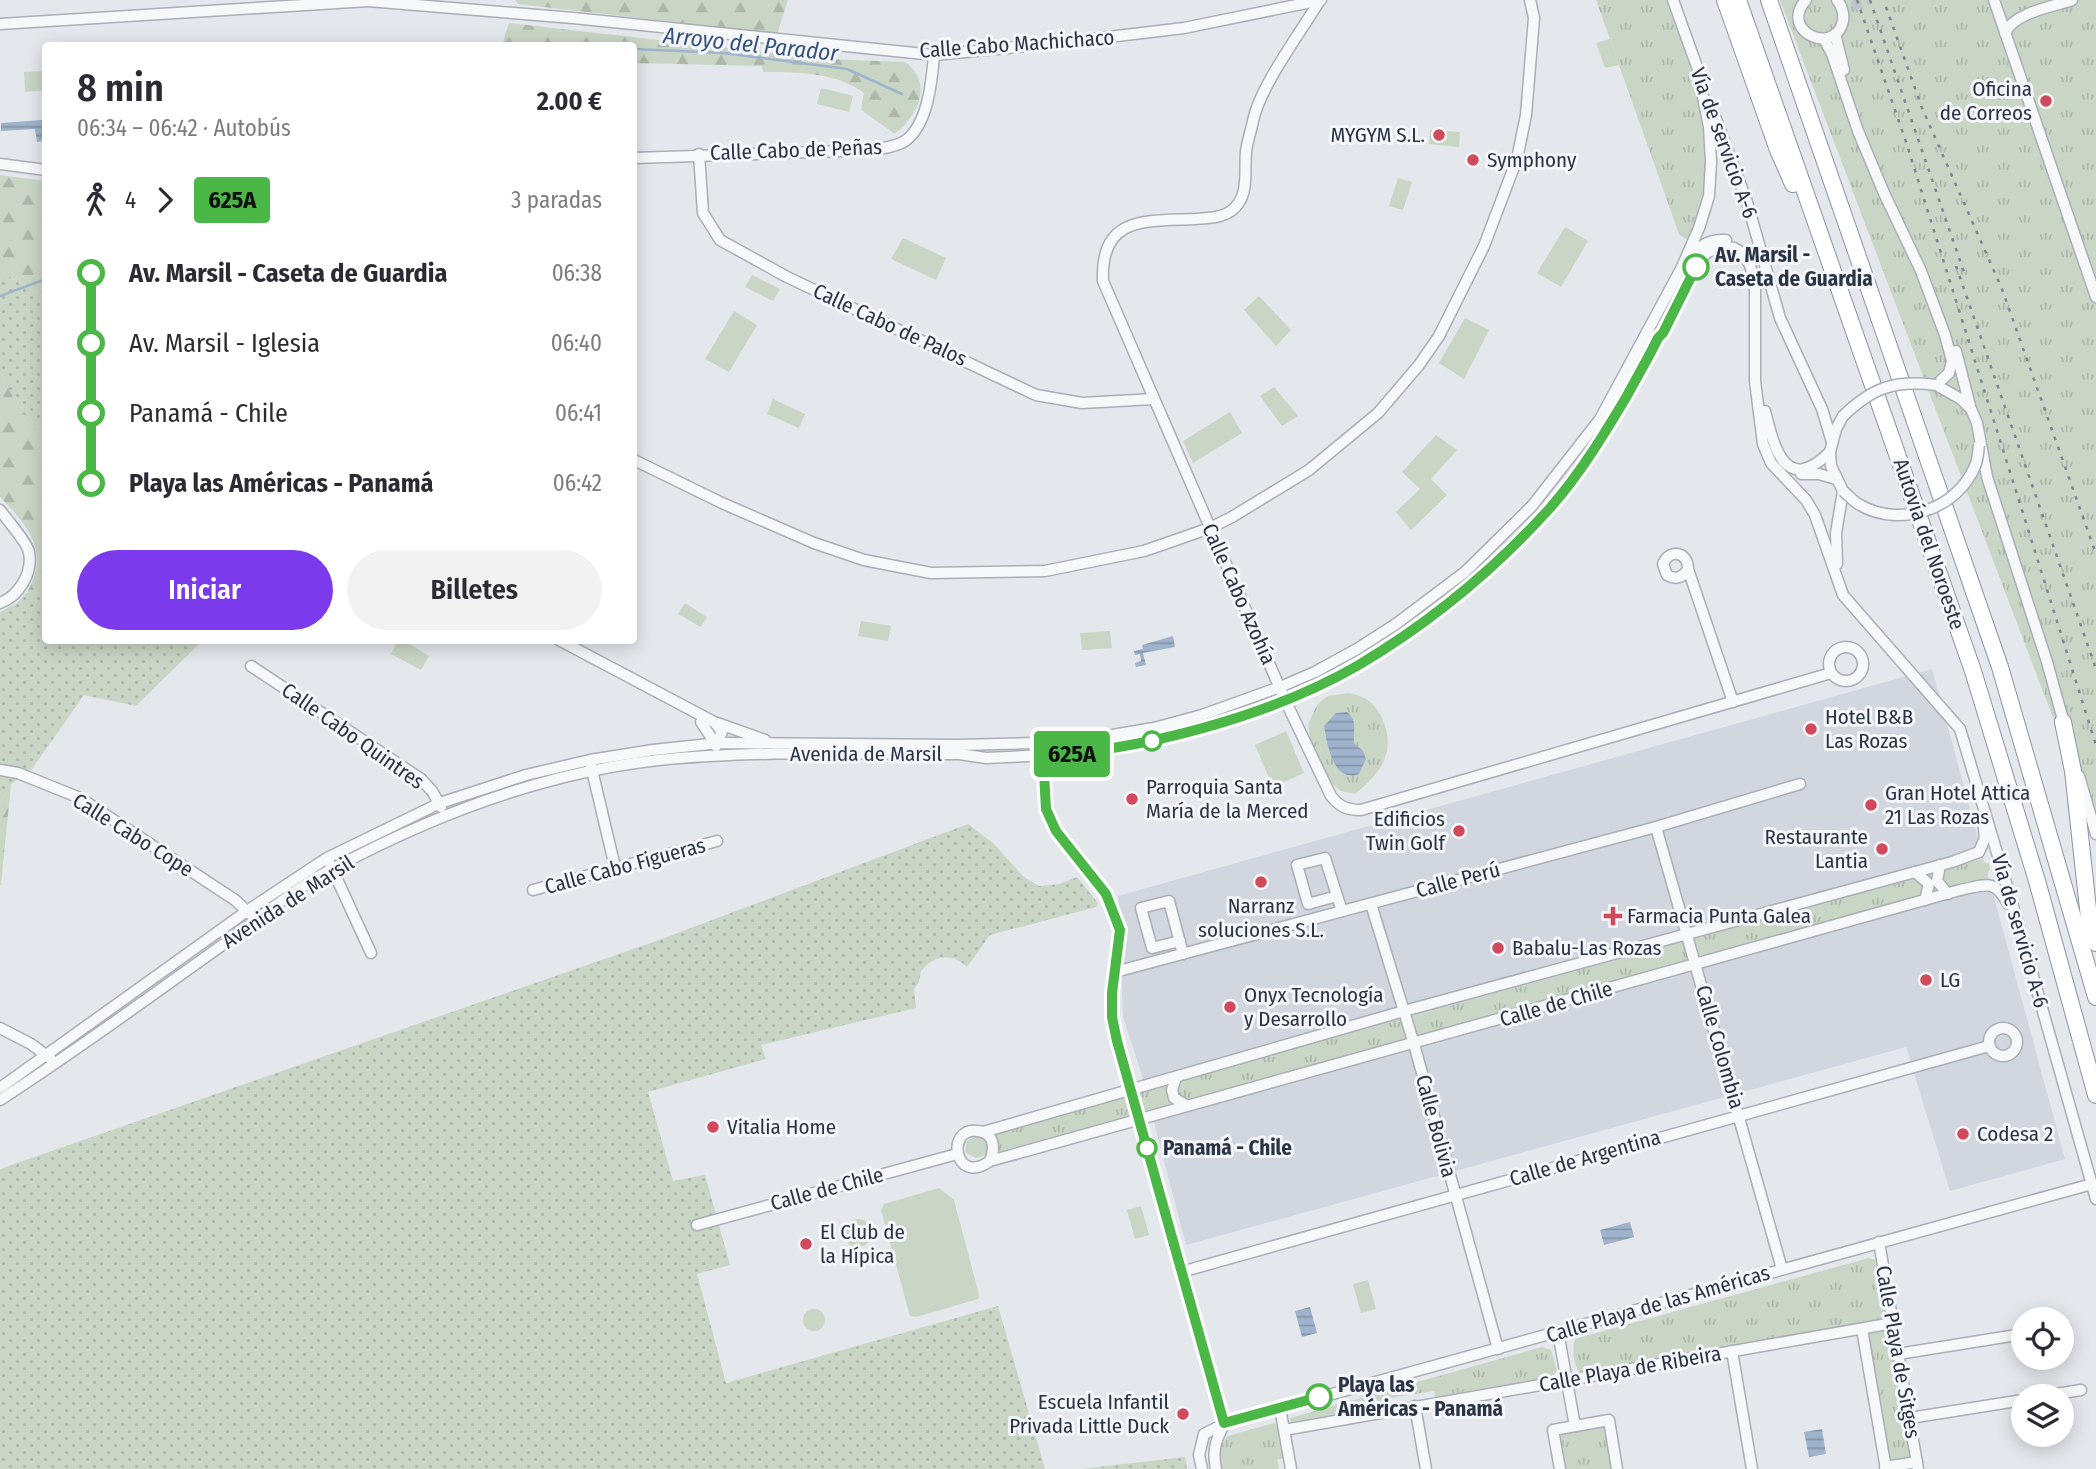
<!DOCTYPE html>
<html lang="es">
<head>
<meta charset="utf-8">
<style>
	body { margin:0; font-family:"Fira Sans Condensed",sans-serif; background:#f2f2f3; color:#2b2b33; height:100vh; display:flex; flex-direction:column; font-size:26px; white-space:nowrap }
	* { box-sizing:border-box; margin:0 }
	p { font-size:23px; color:#7c7c81 }
	.icon { flex:none; width:38px; height:38px; fill:none; stroke:currentColor; stroke-width:2; stroke-linecap:round; stroke-linejoin:round }
	.map { position:relative; flex:1; overflow:hidden }
	.drawer { position:absolute; left:42px; top:42px; width:595px; height:602px; display:flex; flex-direction:column; background:#fff; border-radius:7px; box-shadow:0 4px 18px #0003 }
	.drawer>* { flex:none }
	.badge { padding:0 14px; border-radius:5px; font-size:24px; line-height:46px }
	.buttons { position:absolute; left:2011px; top:1307px; display:grid; gap:14px }
	.buttons a { display:grid; place-items:center; width:63px; height:63px; border-radius:50%; background:#fff; box-shadow:0 4px 18px #0003; font-size:35px }
	.map>.badge { position:absolute; translate:-50% -50%; box-shadow:0 0 0 4px #fff }
	.legs { display:flex; align-items:center; gap:10px; height:77px; padding:0 35px; font-size:23px }
	.legs p { margin-inline-start:auto }
	.summary { display:flex; align-items:center; justify-content:space-between; height:119px; padding:0 35px }
	h1 { font-size:38px; font-weight:600; line-height:52px }
	.button { display:flex; gap:14px; margin-top:auto; padding:14px 35px }
	.button a { flex:1; height:80px; border-radius:42px; background:#7c3aed; color:#fff; font-size:28px; font-weight:600; line-height:80px; text-align:center }
	.button a+a { background:#f2f2f3; color:#2b2b33 }
	ul { padding:0 35px; list-style:none }
	li { display:flex; align-items:center; gap:24px; height:70px; font-size:26px }
	li i { display:grid; place-items:center; width:10px; height:100%; margin:0 9px; background:currentColor }
	li i::after { content:''; width:18px; height:18px; margin:-9px; border:5px solid; border-radius:50%; background:#fff }
	li p { margin-inline-start:auto }
	li:first-child i { background:linear-gradient(#0000 50%,currentColor 0) }
	li:last-child i { background:linear-gradient(currentColor 50%,#0000 0) }
	.map>svg:first-child { display:block }
	.built { fill:#d2d6de }
	.grass { fill:url(#grass-dots) }
	.forest { fill:url(#forest-firs) }
	.park { fill:url(#park-tufts) }
	.pitch { fill:#c9d6c5 }
	.water { fill:url(#water-rules) }
	.lines { fill:none; stroke-linecap:round; stroke-linejoin:round }
	.stream { stroke:#9fb4cc; stroke-width:2.5 }
	.minor-tunnel { stroke:#bfc3cb; stroke-width:10; stroke-dasharray:10 5; stroke-linecap:butt }
	.minor-casing { stroke:#a9aeb7; stroke-width:13 }
	.highway-casing { stroke:#8b94a3; stroke-width:18 }
	.minor { stroke:#f7f8fa; stroke-width:10 }
	.highway { stroke:#fff; stroke-width:16 }
	.rail { stroke:#7d8696; stroke-width:2.5; stroke-dasharray:3.5 7; stroke-linecap:butt }
	.minor-bridge-casing { stroke:#a9aeb7; stroke-width:13; stroke-linecap:butt }
	.minor-bridge { stroke:#f7f8fa; stroke-width:10 }
	.line-1-casing { stroke:#fff; stroke-width:16 }
	.line-1 { stroke:#4ab747; stroke-width:10 }
	.poi-dot { fill:#d1495b; stroke:#f4f6f9; stroke-width:2.5 }
	.stop-1-dot { fill:#fff; stroke:#4ab747; stroke-width:3.5 }
	.labels { text-anchor:middle; dominant-baseline:central; stroke-width:6; stroke-linejoin:round; paint-order:stroke }
	.street-label { font-size:21px; fill:#2b3445; stroke:#f4f6f9 }
	.poi-label { font-size:21px; fill:#2b3445; stroke:#f4f6f9; text-anchor:start }
	.stop-label { font-size:21px; font-weight:bold; fill:#2b3445; stroke:#f4f6f9; text-anchor:start }
	.water-label { font-size:23px; font-style:italic; fill:#34527a; stroke:#f4f6f9 }
</style>
</head>
<body>
<div class="map">
<svg width="2096" height="1469" viewBox="0 0 2096 1469">
	<defs>
		<pattern id="grass-dots" width="8" height="8" patternUnits="userSpaceOnUse" patternTransform="scale(1.75)"><rect width="8" height="8" fill="#c9d6c5"/><path d="M2 2h.1M6 6h.1" fill="none" stroke="#adb8ab" stroke-width="1.8" stroke-linecap="round"/></pattern>
		<pattern id="forest-firs" width="22" height="20" patternUnits="userSpaceOnUse" patternTransform="scale(1.75)"><rect width="22" height="20" fill="#c9d6c5"/><path d="M5 1l3.5 6h-7zM16 11l3.5 6h-7z" fill="#adb8ab"/></pattern>
		<pattern id="park-tufts" width="24" height="20" patternUnits="userSpaceOnUse" patternTransform="scale(1.75)"><rect width="24" height="20" fill="#c9d6c5"/><path d="M3 7l-1-3M5 7V3M7 7l1-3M15 17l-1-3M17 17v-4M19 17l1-3" fill="none" stroke="#adb8ab"/></pattern>
		<pattern id="water-rules" width="6" height="5" patternUnits="userSpaceOnUse" patternTransform="scale(1.75)"><rect width="6" height="5" fill="#9fb4cc"/><path d="M0 2.5h6" fill="none" stroke="#8293a7"/></pattern>
	</defs>
	<rect width="100%" height="100%" fill="#e4e7ec"/>
	<path class="built" d="M1932,669L2065,1159L1950,1191L1906,1047L1186,1245L1141,1072L1123,1017L1118,896Z"/>
	<g class="grass">
		<path d="M0,271L45,298V437L14,399L0,372Z"/>
		<path d="M27,592L45,596L46,640L202,641L136,706L84,695L32,769L11,784L0,804V612L16,604Z"/>
		<path d="M968,824L993,843L1024,877L1039,886L1059,884L1077,877L1098,903L1096,907L990,935L967,967C952,952 934,955 921,971L919,982L914,989L916,1008L761,1045L766,1059L648,1092L673,1181L705,1175L730,1265L697,1274L726,1383L998,1306L1045,1469H0V1169L659,940Z"/>
		<path d="M1185,1457L1187,1469H1081Z"/>
	</g>
	<g class="forest">
		<path d="M515,0H788L777,34L518,4Z"/>
		<path d="M509,23L826,59L905,62C934,83 918,115 895,134L861,110L864,93C836,72 796,72 763,72L762,66L634,63V46L502,45Z"/>
		<path d="M0,175L45,181V298L0,271Z"/>
		<path d="M0,372L14,399L45,437V596L27,592C51,552 28,526 0,497Z"/>
		<path d="M11,784L1,885H0V804Z"/>
	</g>
	<g class="park">
		<path d="M1596,0H1666C1686,55 1711,113 1708,173C1706,197 1697,220 1688,241L1679,234Z"/>
		<path d="M1780,0H2096V831Z"/>
		<path d="M1348,693C1365,696 1374,702 1382,718C1397,751 1381,773 1355,794L1341,791L1331,783L1310,738L1308,724L1317,705L1328,696Z"/>
		<path d="M1979,860L1989,864L1990,869L1985,879L976,1158L966,1153V1142L972,1138Z"/>
		<path d="M1869,1258L1875,1260L1877,1263L1886,1314L1882,1320L1580,1372C1573,1365 1572,1348 1575,1339Z"/>
		<path d="M1885,1328L1890,1332L1911,1455L1909,1458L1893,1461L1889,1459L1868,1335L1871,1330Z"/>
		<path d="M1542,1347L1551,1350L1557,1371L1552,1377L1435,1397L1434,1391L1390,1398V1405L1291,1422L1290,1418Z"/>
		<path d="M1274,1423L1277,1425L1284,1458L1277,1460L1279,1469H1221L1219,1448L1228,1436Z"/>
		<path d="M1604,1426L1611,1469H1566L1560,1433Z"/>
	</g>
	<g class="pitch">
		<path d="M1610,39L1619,65L1605,68L1596,43Z"/>
		<path d="M45,71V90L25,92L24,72Z"/>
		<path d="M821,88L853,96L849,112L817,104Z"/>
		<path d="M1430,130L1460,132L1459,147L1429,144Z"/>
		<path d="M1398,178L1412,182L1403,210L1389,206Z"/>
		<path d="M1565,227L1588,241L1561,287L1537,273Z"/>
		<path d="M903,238L946,258L936,280L891,259Z"/>
		<path d="M752,275L780,289L773,301L745,287Z"/>
		<path d="M1259,296L1291,330L1276,346L1244,310Z"/>
		<path d="M734,311L757,325L729,372L705,359Z"/>
		<path d="M1465,318L1489,330L1464,379L1439,363Z"/>
		<path d="M1274,387L1298,416L1282,426L1260,396Z"/>
		<path d="M773,399L805,414L799,428L767,414Z"/>
		<path d="M1230,412L1242,433L1193,463L1183,441Z"/>
		<path d="M1436,435L1457,450L1431,479L1447,495L1411,530L1396,512L1420,489L1402,472Z"/>
		<path d="M685,603L707,617L701,627L678,614Z"/>
		<path d="M861,621L891,626L888,641L858,636Z"/>
		<path d="M1110,631L1112,648L1082,650L1080,633Z"/>
		<path d="M403,640L429,656L421,670L391,654L398,641Z"/>
		<path d="M1286,731L1304,773L1273,787L1255,745Z"/>
		<path d="M939,1188L954,1200L979,1295L978,1299L916,1317L910,1316L881,1210L884,1204Z"/>
		<path d="M1141,1206L1149,1235L1135,1239L1127,1210Z"/>
		<circle cx="858" cy="1233" r="14"/>
		<path d="M1368,1280L1376,1309L1361,1313L1353,1284Z"/>
		<circle cx="814" cy="1320" r="11"/>
	</g>
	<g class="water">
		<path d="M42,120L43,141L37,142L35,129L1,131V123Z"/>
		<path d="M1173,636L1175,647L1143,653L1146,665L1136,667L1135,663L1141,661L1140,654L1135,655L1134,651L1143,649L1142,645Z"/>
		<path d="M1347,712C1358,721 1353,730 1354,743L1363,751L1366,759L1359,774C1333,784 1327,743 1324,726L1336,713Z"/>
		<path d="M1630,1222L1634,1237L1604,1245L1600,1230Z"/>
		<path d="M1310,1307L1317,1333L1302,1337L1295,1311Z"/>
		<path d="M1822,1429L1826,1454L1809,1457L1804,1432Z"/>
	</g>
	<g class="lines">
		<g class="stream">
			<path d="M634,49L724,53L847,69L902,94"/>
			<path d="M0,296L46,279"/>
		</g>
		<path class="minor-tunnel" d="M1852,6L1868,0"/>
		<g class="minor-casing">
			<g id="minor">
				<path d="M1320,0C1301,32 1260,86 1253,121C1251,131 1247,142 1246,152C1244,173 1250,197 1231,211C1221,218 1207,218 1195,219C1145,221 1100,216 1103,281L1285,700L1331,796C1340,807 1347,810 1361,810L1831,673"/>
				<path d="M1673,0L1701,78"/>
				<path d="M1806,0C1778,31 1835,57 1843,21C1844,12 1842,6 1837,0"/>
				<path d="M1994,0L2096,297"/>
				<path d="M0,24L368,1L573,18L934,55L1058,43L1184,28L1321,0"/>
				<path d="M2005,33C2015,12 2052,7 2072,0"/>
				<path d="M1835,34L1844,70"/>
				<path d="M1824,39L1832,54L1858,131L1884,193L1921,271L1945,335L1952,361L1949,373L1936,385L1961,399L1971,409L1977,423L1987,477L2047,662L2065,727"/>
				<path d="M1710,103L1747,202L1780,318L1822,409L1832,442"/>
				<path d="M699,154L703,213L720,240L787,277L1036,395L1082,403L1154,399"/>
				<path d="M634,158L873,150C883,148 896,147 905,141C928,125 932,80 934,55"/>
				<path d="M0,164L46,170"/>
				<path d="M1689,258C1700,245 1710,239 1726,240"/>
				<path d="M1956,351L1970,406"/>
				<path d="M1765,411C1774,447 1785,496 1830,452"/>
				<path d="M634,460L722,503L814,543L864,560L931,573L1045,571L1144,551L1210,528L1232,517L1309,470L1378,413L1419,365L1439,336L1484,246L1517,159L1526,115L1534,18L1530,0"/>
				<path d="M1801,474H1819L1836,479"/>
				<path d="M0,510C7,520 27,542 29,552C33,573 19,596 0,603"/>
				<path d="M1837,564L1836,533L1843,491L1831,466L1830,452L1836,429L1843,416"/>
				<path d="M1688,569C1683,578 1675,580 1667,575L1663,564C1670,548 1688,552 1688,569L1733,702"/>
				<path d="M559,640L714,722L722,732L716,746"/>
				<circle cx="1846" cy="664" r="17"/>
				<path d="M251,666L421,779L432,791L441,807"/>
				<path d="M701,722L711,737L720,743"/>
				<path d="M717,723L765,740"/>
				<path d="M1043,750L1046,809L1056,831L1106,894L1120,930L1112,993V1017L1117,1041L1224,1424"/>
				<path d="M591,766L615,867"/>
				<path d="M0,770L18,773L80,798L235,900L250,914"/>
				<path d="M2079,776L2096,834"/>
				<path d="M1656,827L1782,1269"/>
				<path d="M330,864L371,953"/>
				<path d="M1940,865L1937,881L1948,894"/>
				<path d="M1915,872L1929,884L1925,900"/>
				<path d="M533,890L717,841"/>
				<path d="M1337,896L1308,904L1297,865L1325,858L1342,911"/>
				<path d="M1371,904L1414,1044L1498,1349"/>
				<path d="M1180,941L1152,948L1141,908L1169,901L1183,954"/>
				<path d="M1115,972L1656,827L1800,784"/>
				<circle cx="2003" cy="1042" r="14"/>
				<path d="M0,1028L31,1044L51,1059"/>
				<path d="M1176,1077L1172,1090L1174,1098L1186,1105"/>
				<path d="M0,1088L247,911L327,858L440,803L526,775L590,760L653,750L719,743L959,745L1071,742L1154,728L1202,715L1280,687L1315,672L1357,649L1396,624L1465,572L1532,506L1600,419L1681,269L1699,228L1709,196L1711,162L1709,127L1698,71"/>
				<path d="M0,1100C76,1051 148,998 221,946C258,919 294,889 334,868C435,814 544,773 658,760C757,750 860,754 959,754L986,758L1072,754L1152,741L1285,700L1357,666L1407,633L1474,582L1551,507L1609,427L1658,338L1663,333L1696,267L1706,253L1722,246L1734,248L1743,253L1750,265L1755,284V381L1763,444L1771,463L1806,500L1815,515L1843,595L1960,729L2018,923L2096,1199"/>
				<path d="M983,1132L1404,1011L1952,862L1979,852L1985,838L1983,821"/>
				<path d="M990,1161C995,1149 995,1133 978,1131C945,1126 954,1187 990,1161L1960,890C1986,885 1994,878 2008,904"/>
				<path d="M697,1225L957,1154"/>
				<path d="M1879,1242L1918,1469"/>
				<path d="M1181,1272L1989,1046"/>
				<path d="M2062,1327H2065"/>
				<path d="M1862,1329L1886,1469"/>
				<path d="M1558,1332L1575,1426"/>
				<path d="M1732,1351L1752,1469"/>
				<path d="M1898,1354L2023,1334"/>
				<path d="M2043,1396L2081,1390"/>
				<path d="M1415,1406L1426,1469"/>
				<path d="M1280,1408L1291,1469"/>
				<path d="M1910,1418L2023,1400"/>
				<path d="M1284,1430L1893,1323"/>
				<path d="M1885,1467L1917,1462"/>
				<path d="M1202,1469L1199,1455L1204,1434L1224,1424L2092,1184"/>
				<path d="M1216,1469C1212,1450 1216,1440 1224,1424"/>
				<path d="M1560,1469L1553,1430L1609,1420L1617,1469"/>
			</g>
		</g>
		<g class="highway-casing">
			<g id="highway">
				<path d="M1725,0L1778,150L1793,184"/>
				<path d="M1738,0L1973,671L2037,881L2096,1095"/>
				<path d="M1769,0L2000,667L2096,997"/>
				<path d="M2063,722L2073,771L2089,918L2096,943"/>
			</g>
		</g>
		<use href="#minor" class="minor"/>
		<use href="#highway" class="highway"/>
		<g class="rail">
			<path d="M1857,0L1906,142L2096,745"/>
			<path d="M1870,0L1965,275"/>
			<path d="M1886,7L1922,108L2002,289L2096,554"/>
			<path d="M1956,266L2096,669"/>
		</g>
		<g class="minor-bridge-casing">
			<g id="minor-bridge">
				<path d="M1843,416C1873,387 1895,380 1936,385"/>
				<path d="M1843,491C1849,496 1854,502 1860,505C1900,528 1957,510 1975,466C1978,460 1978,452 1979,445"/>
			</g>
		</g>
		<use href="#minor-bridge" class="minor-bridge"/>
	</g>
	<g class="lines">
		<g class="line-1-casing">
			<path id="line-1" d="M1319,1397L1224,1423L1117,1041L1112,1017V993L1120,930L1106,894L1056,831L1046,809L1043,755C1142,751 1272,715 1357,666C1428,624 1495,569 1550,508C1580,474 1605,433 1628,394C1638,375 1649,357 1658,338L1663,333L1696,267"/>
		</g>
		<use href="#line-1" class="line-1"/>
	</g>
	<g class="poi-dot">
		<circle cx="2046" cy="101" r="7"/>
		<circle cx="1439" cy="135" r="7"/>
		<circle cx="1473" cy="160" r="7"/>
		<circle cx="1811" cy="729" r="7"/>
		<circle cx="1132" cy="799" r="7"/>
		<circle cx="1871" cy="805" r="7"/>
		<circle cx="1459" cy="831" r="7"/>
		<circle cx="1882" cy="849" r="7"/>
		<circle cx="1261" cy="882" r="7"/>
		<path d="M1609.5 905.5h7v7h7v7h-7v7h-7v-7h-7v-7h7z"/>
		<circle cx="1498" cy="948" r="7"/>
		<circle cx="1926" cy="980" r="7"/>
		<circle cx="1230" cy="1007" r="7"/>
		<circle cx="713" cy="1127" r="7"/>
		<circle cx="1963" cy="1134" r="7"/>
		<circle cx="806" cy="1244" r="7"/>
		<circle cx="1183" cy="1414" r="7"/>
	</g>
	<g class="stop-1-dot">
		<circle cx="1696" cy="267" r="12"/>
		<circle cx="1152" cy="741" r="9"/>
		<circle cx="1147" cy="1148" r="9"/>
		<circle cx="1319" cy="1397" r="12"/>
	</g>
	<g class="labels">
		<g class="street-label">
			<text transform="translate(1017 44) rotate(-4)">Calle Cabo Machichaco</text>
			<text transform="translate(1724 143) rotate(70)">Vía de servicio A-6</text>
			<text transform="translate(796 150) rotate(-2)">Calle Cabo de Peñas</text>
			<text transform="translate(890 325) rotate(25)">Calle Cabo de Palos</text>
			<text transform="translate(1929 544) rotate(71)">Autovía del Noroeste</text>
			<text transform="translate(1239 594) rotate(66)">Calle Cabo Azohía</text>
			<text transform="translate(353 736) rotate(35)">Calle Cabo Quintres</text>
			<text x="866" y="754">Avenida de Marsil</text>
			<text transform="translate(133 835) rotate(32)">Calle Cabo Cope</text>
			<text transform="translate(625 866) rotate(-15)">Calle Cabo Figueras</text>
			<text transform="translate(1458 880) rotate(-15)">Calle Perú</text>
			<text transform="translate(288 902) rotate(-33)">Avenida de Marsil</text>
			<text transform="translate(2020 931) rotate(74)">Vía de servicio A-6</text>
			<text transform="translate(1556 1004) rotate(-16)">Calle de Chile</text>
			<text transform="translate(1720 1047) rotate(74)">Calle Colombia</text>
			<text transform="translate(1436 1126) rotate(75)">Calle Bolivia</text>
			<text transform="translate(1585 1158) rotate(-16)">Calle de Argentina</text>
			<text transform="translate(827 1189) rotate(-15)">Calle de Chile</text>
			<text transform="translate(1658 1304) rotate(-16)">Calle Playa de las Américas</text>
			<text transform="translate(1898 1352) rotate(80)">Calle Playa de Sitges</text>
			<text transform="translate(1630 1369) rotate(-10)">Calle Playa de Ribeira</text>
		</g>
		<g class="poi-label">
			<text x="2032" y="89" text-anchor="end">Oficina<tspan x="2032" dy="24">de Correos</tspan></text>
			<text x="1425" y="135" text-anchor="end">MYGYM S.L.</text>
			<text x="1487" y="160">Symphony</text>
			<text x="1825" y="717">Hotel B&amp;B<tspan x="1825" dy="24">Las Rozas</tspan></text>
			<text x="1146" y="787">Parroquia Santa<tspan x="1146" dy="24">María de la Merced</tspan></text>
			<text x="1885" y="793">Gran Hotel Attica<tspan x="1885" dy="24">21 Las Rozas</tspan></text>
			<text x="1445" y="819" text-anchor="end">Edificios<tspan x="1445" dy="24">Twin Golf</tspan></text>
			<text x="1868" y="837" text-anchor="end">Restaurante<tspan x="1868" dy="24">Lantia</tspan></text>
			<text x="1261" y="906" text-anchor="middle">Narranz<tspan x="1261" dy="24">soluciones S.L.</tspan></text>
			<text x="1627" y="916">Farmacia Punta Galea</text>
			<text x="1512" y="948">Babalu-Las Rozas</text>
			<text x="1940" y="980">LG</text>
			<text x="1244" y="995">Onyx Tecnología<tspan x="1244" dy="24">y Desarrollo</tspan></text>
			<text x="727" y="1127">Vitalia Home</text>
			<text x="1977" y="1134">Codesa 2</text>
			<text x="820" y="1232">El Club de<tspan x="820" dy="24">la Hípica</tspan></text>
			<text x="1169" y="1402" text-anchor="end">Escuela Infantil<tspan x="1169" dy="24">Privada Little Duck</tspan></text>
		</g>
		<g class="stop-label">
			<text x="1715" y="255">Av. Marsil -<tspan x="1715" dy="24">Caseta de Guardia</tspan></text>
			<text x="1163" y="1148">Panamá - Chile</text>
			<text x="1338" y="1385">Playa las<tspan x="1338" dy="24">Américas - Panamá</tspan></text>
		</g>
		<g class="water-label">
			<text transform="translate(751 44) rotate(6)">Arroyo del Parador</text>
		</g>
	</g>
</svg>
<div class="buttons">
<a><svg class="icon" aria-label="locate" viewBox="0 0 24 24"><circle cx="12" cy="12" r="6"/><path d="M12 2v4M12 18v4M2 12h4M18 12h4"/></svg></a>
<a><svg class="icon" aria-label="layers" viewBox="0 0 24 24"><path d="M12 4l9 5-9 5-9-5zM3 14l9 5 9-5"/></svg></a>
</div>
<b class="badge" style="left:1072px;top:754px;background:#4ab747;color:#111">625A</b>
<section class="drawer">
<div class="summary"><div><h1>8 min</h1><p>06:34 – 06:42 · Autobús</p></div><b>2.00 €</b></div>
<div class="legs"><svg class="icon" aria-label="walk" viewBox="0 0 24 24"><circle cx="13" cy="4" r="2"/><path d="M13 8l-2 6 4 7M11 14l-3 7M7 12l3-4h3l4 4"/></svg>4<svg class="icon" aria-label="forward" viewBox="0 0 24 24"><path d="M9 5l7 7-7 7"/></svg><b class="badge" style="background:#4ab747;color:#111">625A</b><p>3 paradas</p></div>
<ul>
<li><i style="color:#4ab747"></i><b>Av. Marsil - Caseta de Guardia</b><p>06:38</p></li>
<li><i style="color:#4ab747"></i><span>Av. Marsil - Iglesia</span><p>06:40</p></li>
<li><i style="color:#4ab747"></i><span>Panamá - Chile</span><p>06:41</p></li>
<li><i style="color:#4ab747"></i><b>Playa las Américas - Panamá</b><p>06:42</p></li>
</ul>
<div class="button"><a>Iniciar</a><a>Billetes</a></div>
</section>
</div>
</body>
</html>
